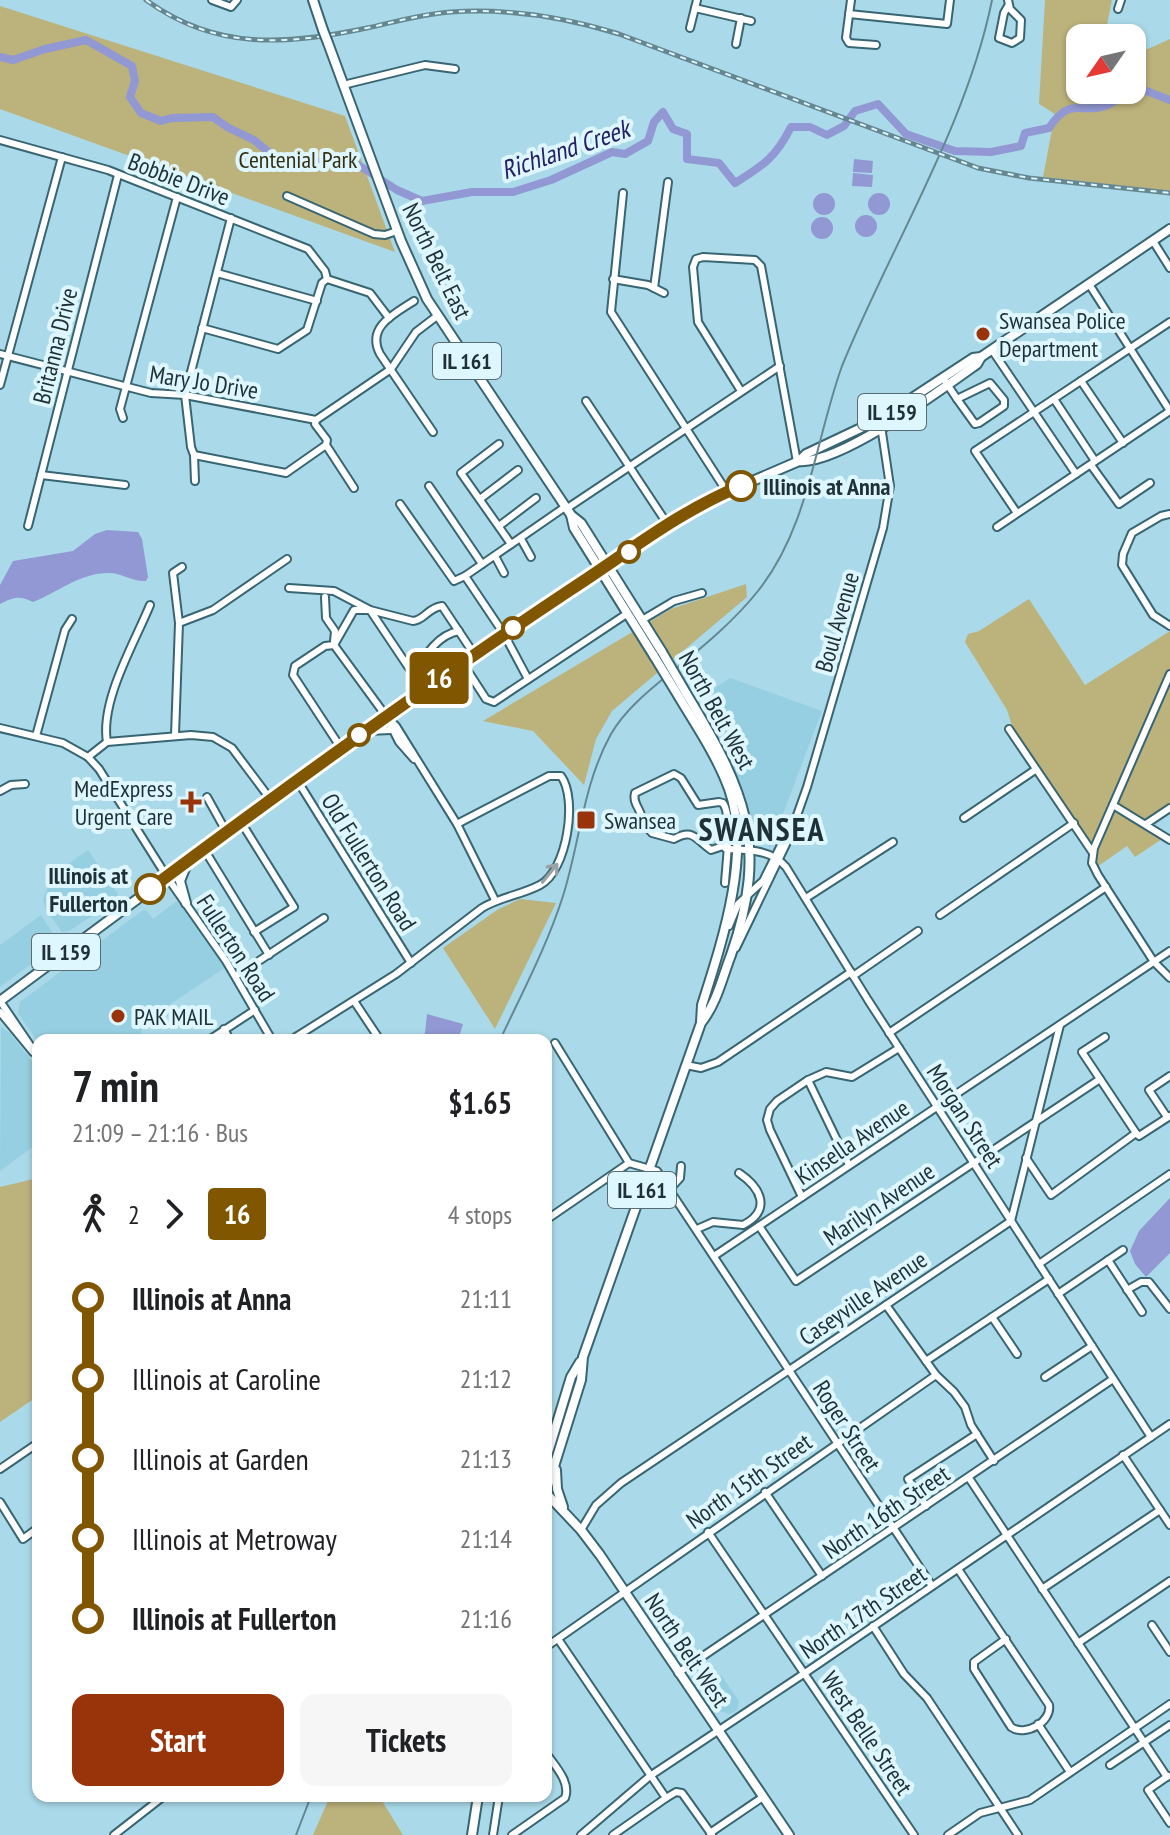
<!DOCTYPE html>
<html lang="en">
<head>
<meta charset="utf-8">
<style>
	body { margin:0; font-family:"PT Sans Narrow",sans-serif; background:#f6f6f6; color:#202124; height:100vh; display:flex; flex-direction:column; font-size:30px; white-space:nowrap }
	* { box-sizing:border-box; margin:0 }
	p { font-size:26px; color:#757577 }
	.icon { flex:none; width:44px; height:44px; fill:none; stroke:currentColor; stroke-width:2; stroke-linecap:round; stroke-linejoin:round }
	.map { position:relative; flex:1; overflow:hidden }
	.drawer { position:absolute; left:32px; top:1034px; width:520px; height:768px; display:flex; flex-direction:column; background:#fff; border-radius:16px; box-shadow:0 2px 6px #0004 }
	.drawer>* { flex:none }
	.badge { padding:0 16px; border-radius:6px; font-size:28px; line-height:52px }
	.needle { width:52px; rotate:236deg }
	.fabs { position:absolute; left:1066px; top:24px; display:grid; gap:16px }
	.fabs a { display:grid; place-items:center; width:80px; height:80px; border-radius:16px; background:#fff; box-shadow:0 2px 6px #0004; font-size:40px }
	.map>.badge { position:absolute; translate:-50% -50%; box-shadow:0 0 0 4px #fff }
	.legs { display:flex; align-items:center; gap:12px; height:88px; padding:0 40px; font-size:26px }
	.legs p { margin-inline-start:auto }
	.summary { display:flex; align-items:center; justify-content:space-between; height:136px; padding:0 40px }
	h1 { font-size:44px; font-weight:600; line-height:60px }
	.button { display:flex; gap:16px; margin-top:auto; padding:16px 40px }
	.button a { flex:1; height:92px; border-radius:16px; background:#993309; color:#fff; font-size:32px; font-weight:600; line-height:92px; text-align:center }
	.button a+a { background:#f6f6f6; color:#202124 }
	ul { padding:0 40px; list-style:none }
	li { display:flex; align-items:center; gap:28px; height:80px; font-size:30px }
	li i { display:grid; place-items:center; width:12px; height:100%; margin:0 10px; background:currentColor }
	li i::after { content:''; width:20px; height:20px; margin:-10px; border:6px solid; border-radius:50%; background:#fff }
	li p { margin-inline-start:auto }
	li:first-child i { background:linear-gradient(#0000 50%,currentColor 0) }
	li:last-child i { background:linear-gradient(currentColor 50%,#0000 0) }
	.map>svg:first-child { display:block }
	.built { fill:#96cfe1 }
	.green { fill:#bcb27c }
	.water { fill:#9198d3 }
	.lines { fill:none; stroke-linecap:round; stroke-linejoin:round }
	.river { stroke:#9198d3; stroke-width:8 }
	.minor-casing { stroke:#386572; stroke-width:10 }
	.major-casing { stroke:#386572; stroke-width:12 }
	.minor { stroke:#fff; stroke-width:6 }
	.major { stroke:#fff; stroke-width:8 }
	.tram { stroke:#658792; stroke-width:2 }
	.rail-casing { stroke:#658792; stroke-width:5 }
	.rail { stroke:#def6fe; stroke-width:2; stroke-dasharray:6; stroke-linecap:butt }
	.major-bridge-casing { stroke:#386572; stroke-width:12; stroke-linecap:butt }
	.major-bridge { stroke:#fff; stroke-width:8 }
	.oneway { stroke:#99a2a5 }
	.line-1-casing { stroke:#fff; stroke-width:18 }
	.line-1 { stroke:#815601; stroke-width:12 }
	.poi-dot { fill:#993309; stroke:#def6fe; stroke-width:3 }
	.stop-1-dot { fill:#fff; stroke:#815601; stroke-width:4 }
	.labels { text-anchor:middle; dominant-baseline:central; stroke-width:8; stroke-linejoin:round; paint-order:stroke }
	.shield { fill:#def6fe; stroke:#576c73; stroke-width:2 }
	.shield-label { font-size:22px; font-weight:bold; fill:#1d3137 }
	.park-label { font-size:24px; fill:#353012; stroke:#def6fe }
	.street-label { font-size:24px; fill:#1d3137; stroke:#def6fe }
	.poi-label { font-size:24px; fill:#1d3137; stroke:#def6fe; text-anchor:start }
	.stop-label { font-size:24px; font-weight:bold; fill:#1d3137; stroke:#def6fe; text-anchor:start }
	.water-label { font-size:26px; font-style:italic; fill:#232065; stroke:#def6fe }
	.district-label { font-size:32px; font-weight:bold; letter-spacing:2px; fill:#1d3137; stroke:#def6fe }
</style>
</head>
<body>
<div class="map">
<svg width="1170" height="1835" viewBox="0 0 1170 1835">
	<rect width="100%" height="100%" fill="#aadae9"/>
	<g class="built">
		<path d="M730,678L822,711L770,848L753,828L706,694Z"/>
		<path d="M88,850L118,894L113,902L69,931L62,932L46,910L43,900L46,891L57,872Z"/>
		<path d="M178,900L226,967L142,1023L141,1040L38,1042L18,1013L20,1002L143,910L147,911L153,919Z"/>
		<path d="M41,915L59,943L0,987V945Z"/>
		<path d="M1,1027L10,1033L38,1069V1143L0,1171Z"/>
		<path d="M721,1675L739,1701L737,1710L730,1714L715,1710L701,1690Z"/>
	</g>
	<g class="green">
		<path d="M1045,0H1112L1106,30L1110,38H1080V90H1132V56L1170,39V191L1043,177L1055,114L1039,104Z"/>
		<path d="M0,6L345,116L395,252L0,109Z"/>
		<path d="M746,584L747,597L612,711L596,739L584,785L533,731L483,721L671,609Z"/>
		<path d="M1029,599L1085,685L1170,631V805L1146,822L1165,837L1135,857L1127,846L1097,867V847L1089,843L1014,732L1007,710L965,642L968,634L979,631Z"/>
		<path d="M520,899L556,903L495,1029L443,948L497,910Z"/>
		<path d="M38,1178V1396L0,1422V1187Z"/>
		<path d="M330,1796H379L403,1835H313Z"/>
	</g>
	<g class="water">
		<path d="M854,159L873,161L872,173L853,172Z"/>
		<path d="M853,173L873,175L872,187L852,186Z"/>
		<circle cx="824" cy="204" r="11"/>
		<circle cx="879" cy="204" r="11"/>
		<circle cx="866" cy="226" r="11"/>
		<circle cx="822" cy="228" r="11"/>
		<path d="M107,530L138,532L142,539L148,577L146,581C132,582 122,573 109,573C79,573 59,592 33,602C20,595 13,597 0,604V585L13,561L73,551L95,534Z"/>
		<path d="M427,1014L463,1024L458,1040H418L425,1033Z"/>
		<path d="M1170,1198V1253L1146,1277L1135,1264L1130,1251L1139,1231Z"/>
	</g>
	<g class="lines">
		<g class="river">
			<path d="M0,57L13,60L45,49L86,40L132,66L135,81L130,97L141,113L161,121L172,118L213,117L227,127L254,140L287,167L301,168L321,161L349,159L397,190L422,201L472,192H513L551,180L612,152L625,154L648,141L654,122L663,112L673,129L687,134V159L719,163L735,183C764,165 776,157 791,127H810L827,135L844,126L855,111L878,104L906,134L955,151L991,152L1021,146L1025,133L1049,128C1071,94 1082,116 1108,105C1116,101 1123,94 1131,90"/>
			<path d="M1132,89L1136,87L1170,100"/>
		</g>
		<g class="minor-casing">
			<g id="minor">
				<path d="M212,0L231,7L237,0"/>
				<path d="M851,0L846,38L849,43L876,45"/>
				<path d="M1008,6L1004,13L999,38L1012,43L1020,38L1021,20L1010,9L1008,0"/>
				<path d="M695,8L751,21"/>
				<path d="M1118,9L1121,0"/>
				<path d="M849,14L947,24L950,0"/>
				<path d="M690,28L697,0"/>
				<path d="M736,44L741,18"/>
				<path d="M343,85L425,65L455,69"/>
				<path d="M0,140L108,170L308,249L325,271L327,279"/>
				<path d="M623,193L611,312L727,492"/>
				<path d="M287,196L374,234L385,235L397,231"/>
				<path d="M1153,241L1170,268"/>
				<path d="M217,273L317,301"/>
				<path d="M327,279L370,293L389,318"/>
				<path d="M613,279L648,285L664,293"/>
				<path d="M1089,284L1170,411"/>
				<path d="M654,288L668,182"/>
				<path d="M414,301C394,314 366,327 380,354L433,432"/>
				<path d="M202,328L278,349L307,330L322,283L327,279"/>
				<path d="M992,350L1076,474"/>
				<path d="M0,354L151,393L185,395L316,420L391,369L416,332L437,316"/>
				<path d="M943,378L957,399"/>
				<path d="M1081,381L1123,443"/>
				<path d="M990,383L1004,400V406L979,423L975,424L957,399Z"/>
				<path d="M0,385L62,157"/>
				<path d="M741,391L698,322L693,267L696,259L703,257L755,260L761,266L797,462"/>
				<path d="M1054,399L1095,461"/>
				<path d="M586,401L668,525"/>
				<path d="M123,418L120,409L177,197"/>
				<path d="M316,420L315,424L327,440L326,445L354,488"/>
				<path d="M499,444L461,473L511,544"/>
				<path d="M194,455L286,473L326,445"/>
				<path d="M1091,465L1119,504L1150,483"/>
				<path d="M41,475L125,485"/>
				<path d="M195,481L194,455L191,447L185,395L231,218"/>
				<path d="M429,486L482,564"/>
				<path d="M480,499L518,470"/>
				<path d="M400,504L454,581L465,576L504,634L528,679"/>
				<path d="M566,509L780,366"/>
				<path d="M1017,513L975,451L1170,322"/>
				<path d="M1170,514L1161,516L1132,533L1123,554L1122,565L1153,615L1170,626"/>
				<path d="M28,526L118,175"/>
				<path d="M499,526L536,498"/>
				<path d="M997,527L1170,411"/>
				<path d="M521,539L531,557"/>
				<path d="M495,556L504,573"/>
				<path d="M465,576L565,507"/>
				<path d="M289,588L334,591L370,610L423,689"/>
				<path d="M325,597L326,618L335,631L334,641"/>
				<path d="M642,620L674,601L702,593"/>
				<path d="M179,623L213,610L287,559"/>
				<path d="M334,645L386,716L396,726L457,824L495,900"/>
				<path d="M334,645L354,610H370L413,621C425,620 427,608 442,606L474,654"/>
				<path d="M334,645L325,646L295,666L293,675L341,748"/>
				<path d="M462,662L486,699L494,702L628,613"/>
				<path d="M1170,674L1094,848L1092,863L1098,875L1154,962L1170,978"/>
				<path d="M413,676C424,658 436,635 459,631"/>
				<path d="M386,716L399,742L414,759"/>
				<path d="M0,728L63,743L88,757L107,742L191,735L213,737L232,748L271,800"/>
				<path d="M1009,729L1093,853"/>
				<path d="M367,731L391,730"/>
				<path d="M175,735L179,623L173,573L182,567"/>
				<path d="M36,736L65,630L72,619"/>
				<path d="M107,742C100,701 134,644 150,605"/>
				<path d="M88,757L99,769L167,877L226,961L272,1040"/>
				<path d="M297,780L411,963"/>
				<path d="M0,791L11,785L25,784"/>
				<path d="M207,797L227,833"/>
				<path d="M1113,805L1170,840"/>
				<path d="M964,818L1035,770"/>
				<path d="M241,822L294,907L254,932"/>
				<path d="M1146,824L1170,808"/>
				<path d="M204,849L269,955"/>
				<path d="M725,883C726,864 733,818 723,803L719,802L698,805L681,778L674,774L635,793C632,805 643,810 642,822L652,833L674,839C693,828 695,839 711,850L723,846L726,849C748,850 771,849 786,867L868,1000L1151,1437"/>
				<path d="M806,898L893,842"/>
				<path d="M940,915L1074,823"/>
				<path d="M729,926L738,904L763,881L782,843"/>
				<path d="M736,948L789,838L807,787L883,528L890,486L880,419"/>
				<path d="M236,976L324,918"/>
				<path d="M853,976L918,931"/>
				<path d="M0,1001L38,1057"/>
				<path d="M354,1001L380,1040"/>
				<path d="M0,1012L33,1052"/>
				<path d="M224,1029L230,1040"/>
				<path d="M889,1033L1106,887"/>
				<path d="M1105,1037L1082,1052L1136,1133"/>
				<path d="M209,1040L255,1010"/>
				<path d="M291,1040L396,974L482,908C500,897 521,895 540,885C567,871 578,799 561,776H549L457,824"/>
				<path d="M555,1043L629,1163"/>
				<path d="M686,1065L701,1068L718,1062L851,972"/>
				<path d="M808,1080L849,1165"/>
				<path d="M1167,1117L1149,1090L1170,1076"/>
				<path d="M1026,1158L1051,1195L1136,1133L1139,1136L1170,1116"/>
				<path d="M670,1189L680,1178L681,1166"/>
				<path d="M802,1197L770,1130L767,1120L770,1109L777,1101L808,1080L826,1072L852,1077L899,1048"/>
				<path d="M546,1220L629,1163L657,1171L932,1586"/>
				<path d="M759,1226L796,1281L1100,1079"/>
				<path d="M697,1229L713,1222L743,1225C772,1210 761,1188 739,1173"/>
				<path d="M714,1256L1170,951"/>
				<path d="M1108,1260L1142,1312"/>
				<path d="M1039,1264L1170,1174"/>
				<path d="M1127,1290L1141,1282H1149L1170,1309"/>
				<path d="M1058,1294L1123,1250"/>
				<path d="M886,1305L936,1375L954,1392L965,1407L971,1425L994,1461"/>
				<path d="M992,1317L1017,1354"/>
				<path d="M926,1361L1049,1279"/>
				<path d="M1045,1377L1092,1346"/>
				<path d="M1123,1455L1170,1525"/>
				<path d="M0,1469L38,1443"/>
				<path d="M969,1478L1167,1777"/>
				<path d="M765,1492L822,1576"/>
				<path d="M0,1502L23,1539L38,1528"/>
				<path d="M926,1506L908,1479L977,1434"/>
				<path d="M581,1530L596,1505L621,1483L1011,1221L1060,1025"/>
				<path d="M708,1532L914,1835"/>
				<path d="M958,1569L1049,1705C1052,1722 1025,1737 1011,1727L974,1669V1662L1006,1639"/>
				<path d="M1042,1589L1160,1510"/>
				<path d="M1152,1625L1170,1652"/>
				<path d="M873,1626L904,1674L927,1698L1018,1835"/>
				<path d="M558,1639L666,1798L676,1792L682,1793L712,1835"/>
				<path d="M1078,1643L1170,1581"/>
				<path d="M546,1647L936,1375"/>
				<path d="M678,1673L1113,1379"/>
				<path d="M1038,1724L1070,1772"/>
				<path d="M1110,1765L1170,1725"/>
				<path d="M1168,1776L1148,1790L1170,1823"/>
				<path d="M710,1833L763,1797"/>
				<path d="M114,1835L164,1796"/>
				<path d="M493,1835L499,1796"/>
				<path d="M512,1835L565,1798C571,1782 555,1766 546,1753"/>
				<path d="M581,1835L650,1776L805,1673L1170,1424"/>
				<path d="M613,1835L666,1798"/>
				<path d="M948,1835L980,1813L1030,1800L1170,1704"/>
			</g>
		</g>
		<g class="major-casing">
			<g id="major">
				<path d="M313,0L323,30"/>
				<path d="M328,43L401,241L427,299L571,515L574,528L654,656"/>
				<path d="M799,461C839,465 942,389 977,364L981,357"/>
				<path d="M571,515L581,523L662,652"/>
				<path d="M679,697C697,727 717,756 729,789C752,853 722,942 702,1005L701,1022"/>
				<path d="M186,903L180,881L186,866"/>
				<path d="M0,1001L341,748L504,634L684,515L727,492L799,461L806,454L880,419L973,358L981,357L1170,229"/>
				<path d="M546,1459L571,1377L580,1362"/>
				<path d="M556,1470L557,1489L563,1507"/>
				<path d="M546,1492L581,1380L583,1357L701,1023C717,1003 722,978 731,955C770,843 744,789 686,693"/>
				<path d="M546,1493L581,1530L600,1555L789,1835"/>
				<path d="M472,1835L478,1796"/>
			</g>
		</g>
		<use href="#minor" class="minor"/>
		<use href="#major" class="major"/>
		<g class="tram">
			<path d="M500,1040C522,993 547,946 563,896C580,842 583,784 611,734C626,708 651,689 674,670C704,646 734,621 758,591C809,527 815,441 842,366C890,248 967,125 992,0"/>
			<path d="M296,1835L311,1796"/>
		</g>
		<g class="rail-casing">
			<path id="rail" d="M146,0C216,51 287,45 367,28C395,22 422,14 451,12C509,8 564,17 619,34L978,168L1029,178L1170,193"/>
		</g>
		<use href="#rail" class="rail"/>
		<g class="major-bridge-casing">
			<g id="major-bridge">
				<path d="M323,30L328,43"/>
				<path d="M662,652L686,693"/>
				<path d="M654,656L679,697"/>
			</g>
		</g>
		<use href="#major-bridge" class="major-bridge"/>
	</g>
	<defs><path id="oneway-shaft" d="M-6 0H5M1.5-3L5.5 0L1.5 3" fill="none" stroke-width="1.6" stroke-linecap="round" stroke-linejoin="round" transform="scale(2)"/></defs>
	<use class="oneway" href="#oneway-shaft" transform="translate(550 873) rotate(-51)"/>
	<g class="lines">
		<g class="line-1-casing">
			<path id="line-1" d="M150,889C288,786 427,685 570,590C626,554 679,511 741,486"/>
		</g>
		<use href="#line-1" class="line-1"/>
	</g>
	<g class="poi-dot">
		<circle cx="983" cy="334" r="8"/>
		<path d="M187 790h8v8h8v8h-8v8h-8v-8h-8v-8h8z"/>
		<rect x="576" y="810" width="20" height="20" rx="4"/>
		<circle cx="118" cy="1016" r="8"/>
	</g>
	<g class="stop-1-dot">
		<circle cx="741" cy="486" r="14"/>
		<circle cx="629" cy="552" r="10"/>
		<circle cx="513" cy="628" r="10"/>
		<circle cx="359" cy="735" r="10"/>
		<circle cx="150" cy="889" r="14"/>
	</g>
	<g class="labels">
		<g class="shield">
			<rect x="433" y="343" width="68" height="36" rx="6"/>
			<rect x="858" y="394" width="68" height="36" rx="6"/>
			<rect x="32" y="934" width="68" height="36" rx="6"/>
			<rect x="608" y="1172" width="68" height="36" rx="6"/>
		</g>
		<g class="shield-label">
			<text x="467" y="361">IL 161</text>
			<text x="892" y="412">IL 159</text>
			<text x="66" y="952">IL 159</text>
			<text x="642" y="1190">IL 161</text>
		</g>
		<g class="park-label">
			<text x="298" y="159">Centenial Park</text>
		</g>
		<g class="street-label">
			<text transform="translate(179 179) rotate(21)">Bobbie Drive</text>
			<text transform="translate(437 261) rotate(64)">North Belt East</text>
			<text transform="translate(55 346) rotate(-76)">Britanna Drive</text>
			<text transform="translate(204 382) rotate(9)">Mary Jo Drive</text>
			<text transform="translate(837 622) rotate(-74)">Boul Avenue</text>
			<text transform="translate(717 710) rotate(61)">North Belt West</text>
			<text transform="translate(369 862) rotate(58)">Old Fullerton Road</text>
			<text transform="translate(236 948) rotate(57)">Fullerton Road</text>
			<text transform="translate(965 1116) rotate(57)">Morgan Street</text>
			<text transform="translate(852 1142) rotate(-34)">Kinsella Avenue</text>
			<text transform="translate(879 1204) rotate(-34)">Marilyn Avenue</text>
			<text transform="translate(863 1298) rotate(-34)">Caseyville Avenue</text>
			<text transform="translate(847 1426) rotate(57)">Roger Street</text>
			<text transform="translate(749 1481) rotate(-35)">North 15th Street</text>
			<text transform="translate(886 1512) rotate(-34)">North 16th Street</text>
			<text transform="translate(863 1612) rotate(-34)">North 17th Street</text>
			<text transform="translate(687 1650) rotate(56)">North Belt West</text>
			<text transform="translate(867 1733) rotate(56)">West Belle Street</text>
		</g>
		<g class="poi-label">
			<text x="999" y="320">Swansea Police<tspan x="999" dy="28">Department</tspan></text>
			<text x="173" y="788" text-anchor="end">MedExpress<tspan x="173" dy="28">Urgent Care</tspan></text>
			<text x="604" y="820">Swansea</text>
			<text x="134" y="1016">PAK MAIL</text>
		</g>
		<g class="stop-label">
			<text x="763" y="486">Illinois at Anna</text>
			<text x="128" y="875" text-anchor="end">Illinois at<tspan x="128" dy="28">Fullerton</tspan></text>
		</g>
		<g class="water-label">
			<text transform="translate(565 149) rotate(-19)">Richland Creek</text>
		</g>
		<g class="district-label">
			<text x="762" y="829">SWANSEA</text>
		</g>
	</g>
</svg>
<div class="fabs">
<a><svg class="needle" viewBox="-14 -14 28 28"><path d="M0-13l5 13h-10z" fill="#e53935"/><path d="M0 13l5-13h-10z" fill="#757577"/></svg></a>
</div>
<b class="badge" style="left:439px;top:678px;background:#815601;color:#fff">16</b>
<section class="drawer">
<div class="summary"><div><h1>7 min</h1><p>21:09 – 21:16 · Bus</p></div><b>$1.65</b></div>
<div class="legs"><svg class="icon" aria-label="walk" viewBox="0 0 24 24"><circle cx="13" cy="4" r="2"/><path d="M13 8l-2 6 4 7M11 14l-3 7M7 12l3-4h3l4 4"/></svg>2<svg class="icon" aria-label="forward" viewBox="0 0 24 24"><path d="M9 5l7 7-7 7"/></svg><b class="badge" style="background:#815601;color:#fff">16</b><p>4 stops</p></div>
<ul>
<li><i style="color:#815601"></i><b>Illinois at Anna</b><p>21:11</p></li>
<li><i style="color:#815601"></i><span>Illinois at Caroline</span><p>21:12</p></li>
<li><i style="color:#815601"></i><span>Illinois at Garden</span><p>21:13</p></li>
<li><i style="color:#815601"></i><span>Illinois at Metroway</span><p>21:14</p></li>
<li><i style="color:#815601"></i><b>Illinois at Fullerton</b><p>21:16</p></li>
</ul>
<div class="button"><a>Start</a><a>Tickets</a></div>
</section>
</div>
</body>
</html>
